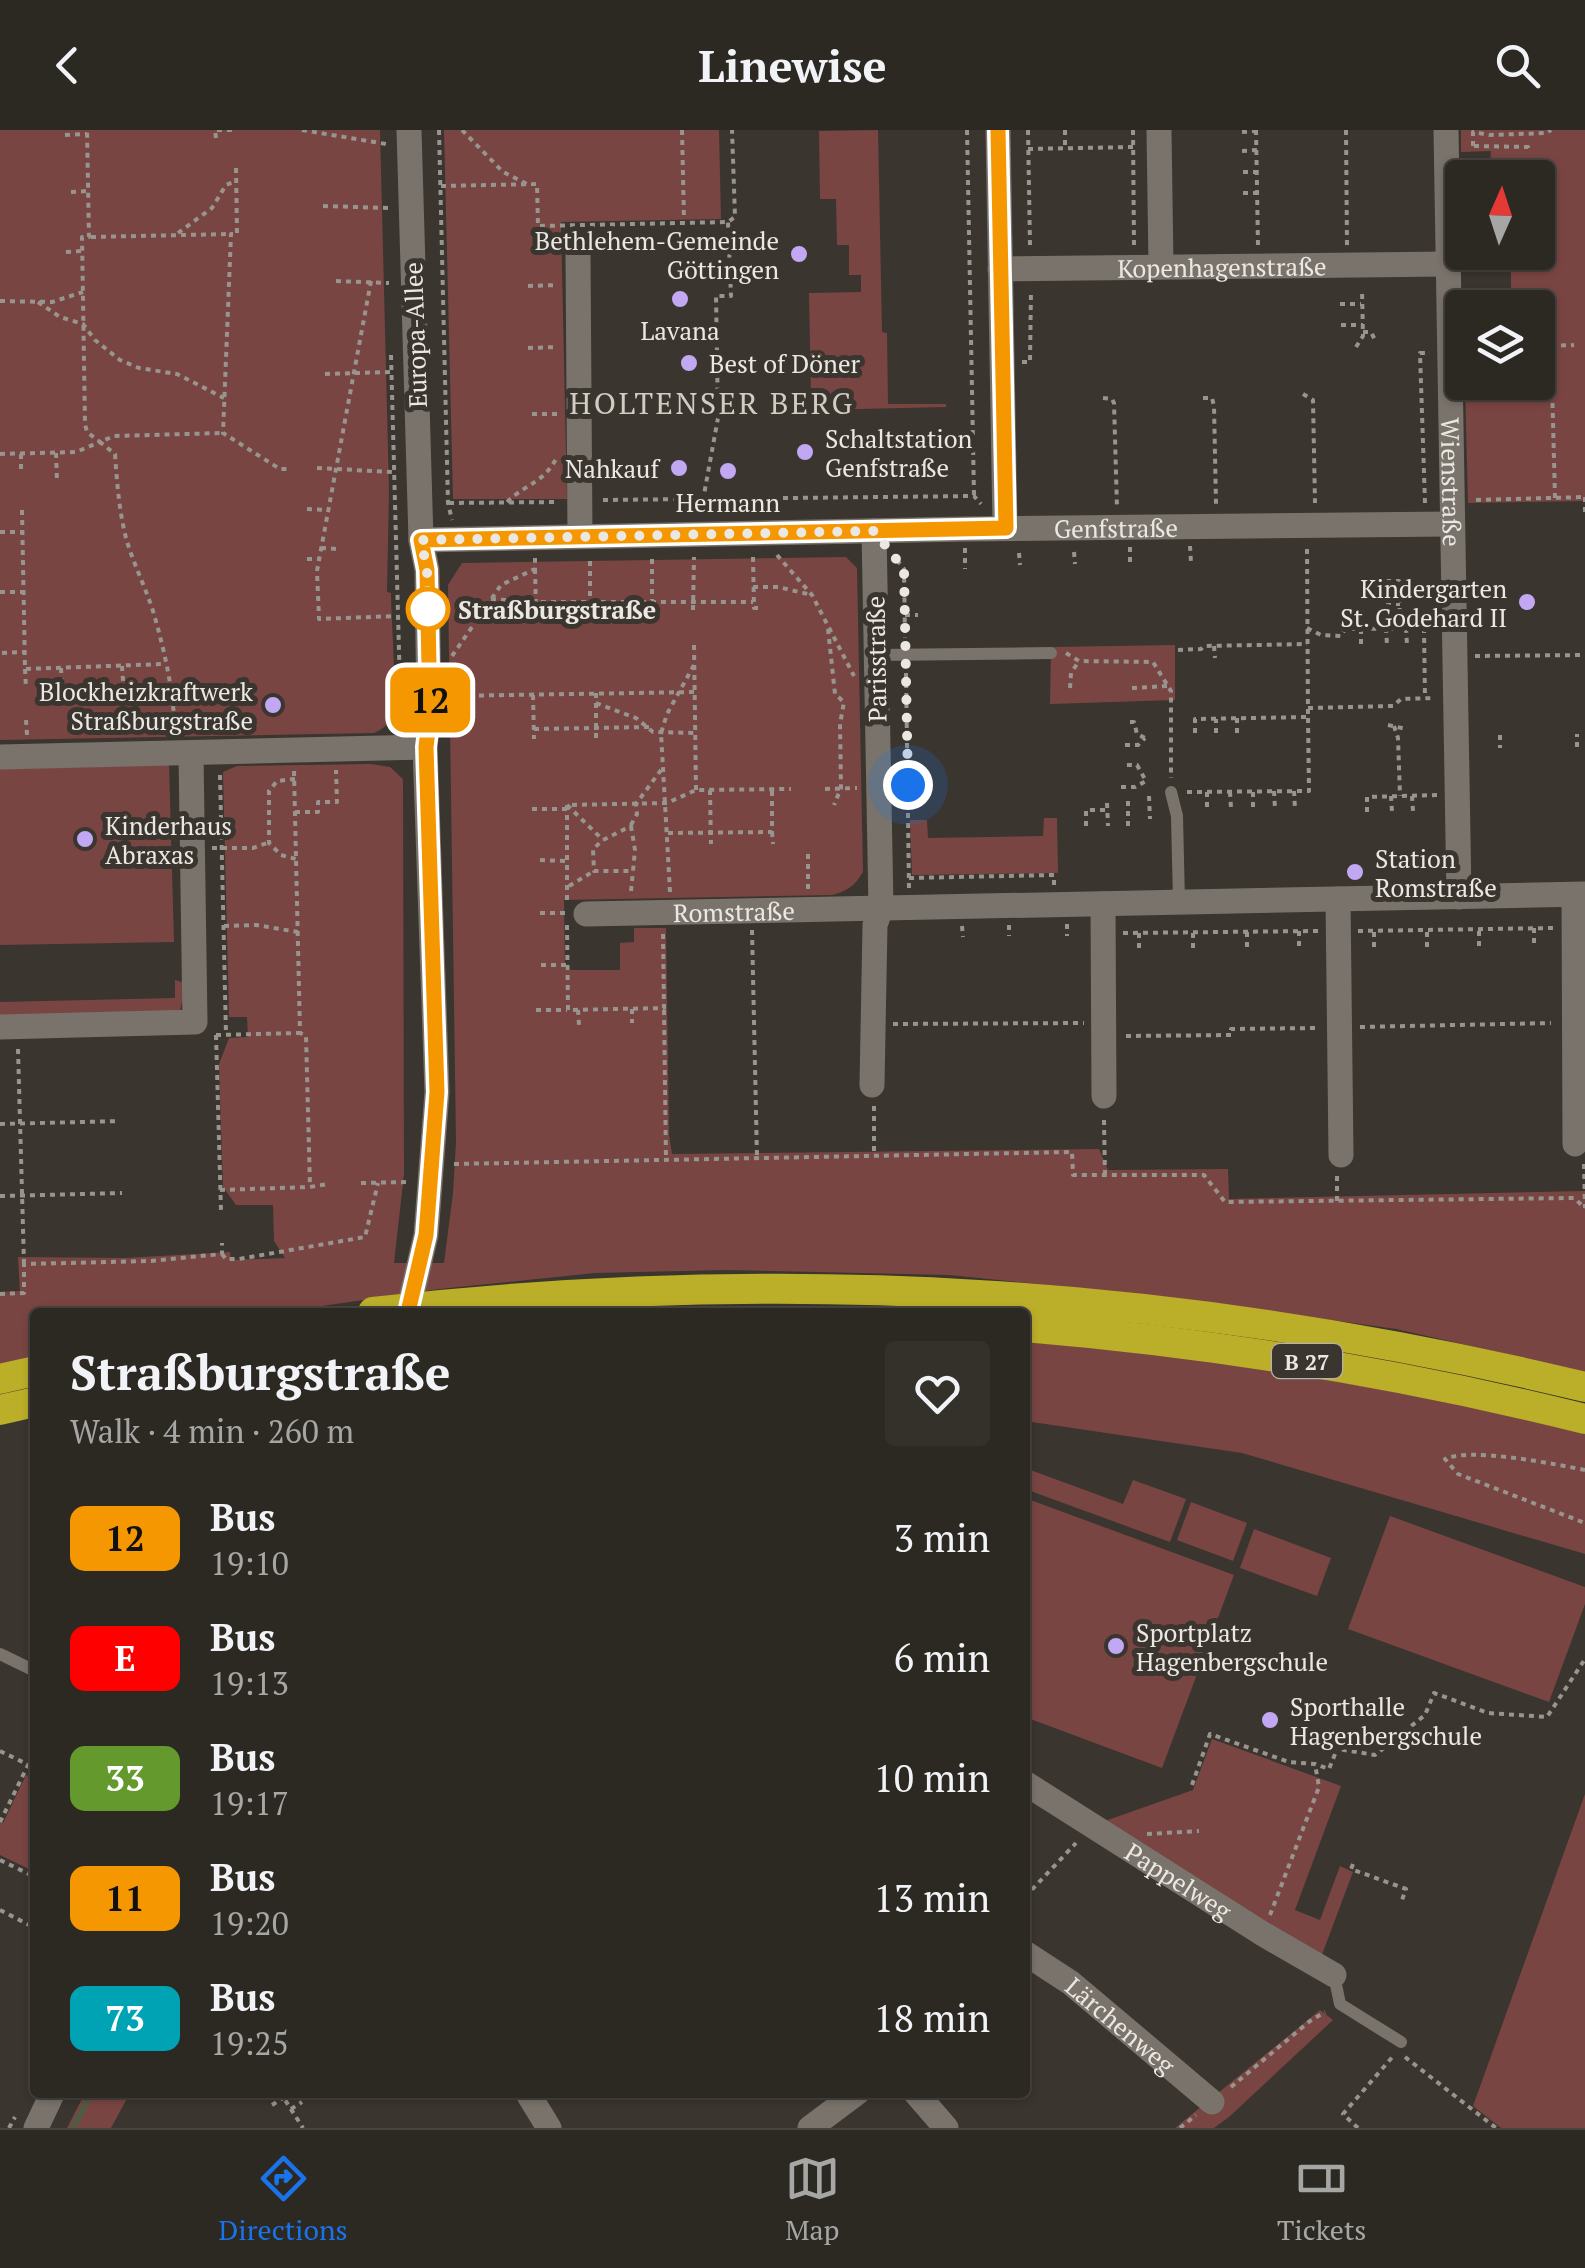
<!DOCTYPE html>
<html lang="en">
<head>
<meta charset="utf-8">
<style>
	body { margin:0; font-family:"PT Serif",serif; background:#34302a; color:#f1f3f6; height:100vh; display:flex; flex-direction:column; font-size:38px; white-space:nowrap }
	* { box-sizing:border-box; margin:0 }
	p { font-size:32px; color:#a6a6a5 }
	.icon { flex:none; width:55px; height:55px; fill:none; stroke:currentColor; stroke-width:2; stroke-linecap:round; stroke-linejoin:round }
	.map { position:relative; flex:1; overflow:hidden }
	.drawer { position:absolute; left:30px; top:1178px; width:1000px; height:790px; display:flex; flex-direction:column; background:#2c2822; border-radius:10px; box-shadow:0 2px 8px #0004,0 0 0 2px #484440 }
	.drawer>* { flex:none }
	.badge { padding:0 20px; border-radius:15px; font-size:35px; line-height:65px }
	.needle { width:65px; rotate:3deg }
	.controls { position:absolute; left:1445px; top:30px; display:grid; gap:20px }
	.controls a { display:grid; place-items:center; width:110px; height:110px; border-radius:10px; background:#2c2822; box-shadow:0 2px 8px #0004,0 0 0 2px #484440; font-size:50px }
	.you { position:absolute; width:50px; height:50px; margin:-25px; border:8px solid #fff; border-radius:50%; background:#1a73e8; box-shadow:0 0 0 15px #1a73e833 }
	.map>.badge { position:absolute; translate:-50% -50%; box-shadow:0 0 0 5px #fff }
	.round { display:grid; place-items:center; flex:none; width:105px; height:105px; border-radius:10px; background:#34302a }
	.head { display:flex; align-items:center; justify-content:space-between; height:170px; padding:0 40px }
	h1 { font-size:48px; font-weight:600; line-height:75px }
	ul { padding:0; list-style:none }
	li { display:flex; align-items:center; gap:30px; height:120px; padding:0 40px }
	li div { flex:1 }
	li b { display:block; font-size:38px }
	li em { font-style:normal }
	li .badge { min-width:110px; font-weight:700; text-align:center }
	header { display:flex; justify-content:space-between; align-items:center; height:130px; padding:0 40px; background:#2c2822; font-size:45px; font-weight:600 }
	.dock { display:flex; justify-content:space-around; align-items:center; height:140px; border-top:2px solid #484440; background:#2c2822; font-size:28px; color:#a6a6a5 }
	.dock a { display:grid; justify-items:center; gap:5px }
	.dock .current { color:#1a73e8 }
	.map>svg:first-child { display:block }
	.green { fill:#794543 }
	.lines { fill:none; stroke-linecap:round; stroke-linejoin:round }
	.stream { stroke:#515b44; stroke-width:6 }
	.path { stroke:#98948e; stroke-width:4; stroke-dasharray:5 5; stroke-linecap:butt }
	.lane { stroke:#79736b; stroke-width:12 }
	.street { stroke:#79736b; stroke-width:25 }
	.highway { stroke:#bbae29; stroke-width:30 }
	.line-casing { stroke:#fff; stroke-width:22 }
	.line { stroke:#f49700; stroke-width:15 }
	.walk { stroke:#ebe8e3; stroke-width:10; stroke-dasharray:0 18 }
	.poi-dot { fill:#c2a8f3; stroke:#3a352e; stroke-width:4 }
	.stop-dot { fill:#fff; stroke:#f49700; stroke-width:5 }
	.labels { text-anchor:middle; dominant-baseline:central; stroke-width:10; stroke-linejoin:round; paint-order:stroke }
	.shield { fill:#3a352e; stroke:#b6b2ad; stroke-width:2.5 }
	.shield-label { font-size:22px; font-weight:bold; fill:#ebe8e3 }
	.poi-label { font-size:25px; fill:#ebe8e3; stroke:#3a352e; text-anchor:start }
	.street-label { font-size:25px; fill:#ebe8e3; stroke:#3a352e }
	.stop-label { font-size:25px; font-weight:bold; fill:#ebe8e3; stroke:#3a352e; text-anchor:start }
	.quarter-label { font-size:30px; letter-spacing:2.5px; fill:#d2ccc3; stroke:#3a352e }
</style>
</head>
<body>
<header><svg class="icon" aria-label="back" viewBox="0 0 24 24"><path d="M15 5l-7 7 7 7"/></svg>Linewise<svg class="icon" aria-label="search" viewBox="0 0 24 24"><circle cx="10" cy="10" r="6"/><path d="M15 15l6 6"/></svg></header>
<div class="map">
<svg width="1585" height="1998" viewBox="0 0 1585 1998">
	<rect width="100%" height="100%" fill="#3a352e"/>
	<g class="green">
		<path d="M0,0H380L389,361L387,462L391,463C391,490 398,564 391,586C388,595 383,599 374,603L0,610Z"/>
		<path d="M444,0H719L721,89L561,92L567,369H453Z"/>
		<path d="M878,0L882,202L887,203L888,274H946V277L816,280L817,267L811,266L809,163L861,162V145H849V115H837L836,69H820L819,1Z"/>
		<path d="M1461,0H1585V371L1468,373L1465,253L1538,252V178L1464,177L1463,161L1511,160V123L1538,122V48L1495,47V38L1490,37L1491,21L1461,22Z"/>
		<path d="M846,427L857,438L863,742C855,756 847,761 832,765L564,770L565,840H620V813L634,812V798H666L669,1005L672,1024L1099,1019L1108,1040L1228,1039L1229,1069L1585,1061V1242L1396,1199L1158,1166L949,1145L725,1140L595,1143L439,1159L281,1182H35V1228L0,1235V1162L20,1161L18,1127L125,1128L230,1122L231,1130L285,1128L274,1111L273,1075H236L223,1057L219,934L229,908L248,907L247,887H229L223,642L237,636L371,634L390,637L403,649L404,1044L394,1133H444L453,1063L456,1012L448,455L462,433Z"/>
		<path d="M1175,515V570L1050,574L1051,517Z"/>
		<path d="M169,633L174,812L0,815V636Z"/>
		<path d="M1044,688H1057L1058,743L912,745L910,690H927L928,708L1043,706Z"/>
		<path d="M175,850L186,853L180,881L0,888V872L175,868Z"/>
		<path d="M1025,1212C1214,1225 1400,1260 1585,1302V1424L1242,1323L1025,1291Z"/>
		<path d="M1025,1338L1123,1374L1133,1350L1186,1369L1170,1412L1025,1359Z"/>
		<path d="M1025,1368L1234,1445L1162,1638L1025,1587Z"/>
		<path d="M1191,1372L1247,1393L1233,1431L1177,1410Z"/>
		<path d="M1390,1386L1585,1457V1474L1549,1572L1348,1499Z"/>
		<path d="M1254,1399L1331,1428L1317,1466L1240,1438Z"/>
		<path d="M1212,1609L1341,1656L1295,1780L1320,1790L1340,1736L1353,1742L1320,1830L1105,1691L1193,1660Z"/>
		<path d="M26,1645L35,1649V1742L0,1725V1692L3,1693Z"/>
		<path d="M1585,1664V1998H1501L1473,1976Z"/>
		<path d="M1320,1880L1333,1890L1229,1987L1214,1998H1175Z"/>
		<path d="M85,1963V1962L130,1963L111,1998H67Z"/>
	</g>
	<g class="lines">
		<path class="stream" d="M73,1998L92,1962"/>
		<g class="path">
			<path d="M302,0L386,14"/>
			<path d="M439,0L448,373L452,390"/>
			<path d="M462,0L503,42L527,54"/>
			<path d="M682,0L684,90"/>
			<path d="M967,0L974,365"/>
			<path d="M1028,0L1030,115"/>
			<path d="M1065,0V19"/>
			<path d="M1133,0L1134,115"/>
			<path d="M1256,0L1258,115"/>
			<path d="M1346,0L1347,115"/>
			<path d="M1242,2L1256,1"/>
			<path d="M65,5L87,4"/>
			<path d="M216,8L215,0H236"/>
			<path d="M1473,16V2L1490,5L1547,3L1551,0"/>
			<path d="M1474,16L1528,17V23"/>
			<path d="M1028,19L1133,17"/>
			<path d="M1242,21L1257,20"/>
			<path d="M236,38L237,104H231L223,303L280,339H288"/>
			<path d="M1243,42H1257"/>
			<path d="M441,56L537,54L538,96L728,92L735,87L732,0"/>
			<path d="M71,62L88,61"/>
			<path d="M1243,63H1257"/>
			<path d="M323,76L388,78"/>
			<path d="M1538,97H1544V103"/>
			<path d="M178,103L212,78L226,55L236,51"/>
			<path d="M91,107L231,104"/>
			<path d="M66,122L82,121"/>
			<path d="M336,151L389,153"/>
			<path d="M371,151L317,441L319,489L396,486"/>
			<path d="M528,156L558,155"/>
			<path d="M0,171L52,172L83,162"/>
			<path d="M38,172L60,187L83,194L95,210L120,230L139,238L177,244L224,268"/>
			<path d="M1340,174H1361"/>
			<path d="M1341,195H1363"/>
			<path d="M1363,202H1371L1376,212"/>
			<path d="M1538,216H1551L1555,368"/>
			<path d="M1551,216L1574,215"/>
			<path d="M1356,217L1363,206L1362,159"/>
			<path d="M528,218L558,217"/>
			<path d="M391,225L401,595"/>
			<path d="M1022,232H1030L1031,160"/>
			<path d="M325,244L390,242"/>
			<path d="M1303,264L1313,270L1315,373"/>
			<path d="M1103,268L1112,269L1114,273L1117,378"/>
			<path d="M1203,268H1212L1214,276L1216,374"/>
			<path d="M532,284H558"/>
			<path d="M56,323L57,352"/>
			<path d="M0,324L76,322L100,312L87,302L85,294L82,107H89L87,0"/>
			<path d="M21,324V343"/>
			<path d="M317,338L392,342"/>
			<path d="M1585,367V384"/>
			<path d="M603,370L974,366L981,374"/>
			<path d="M1476,370L1585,367"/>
			<path d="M507,372C527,353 544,353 557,327"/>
			<path d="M449,373L559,372"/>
			<path d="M1425,373L1420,223H1430"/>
			<path d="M307,379L328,380"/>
			<path d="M22,380L25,539L164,534"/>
			<path d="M701,381L718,288L716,166H731L728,92"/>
			<path d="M0,402H23"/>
			<path d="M1190,416L1191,433"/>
			<path d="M1130,417V434"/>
			<path d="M321,418L338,419"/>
			<path d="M965,418V439"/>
			<path d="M1074,422L1075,434"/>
			<path d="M1019,423L1020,435"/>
			<path d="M777,425L812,465L854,546"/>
			<path d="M753,427L754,478H758"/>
			<path d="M307,429H319"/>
			<path d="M652,429V470"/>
			<path d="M897,430L904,439L905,508"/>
			<path d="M590,431V471"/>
			<path d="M535,439L536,483"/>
			<path d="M1386,451H1399L1400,498"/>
			<path d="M753,457H778L812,465"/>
			<path d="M0,462H24"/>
			<path d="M491,469L539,472H753"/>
			<path d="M585,472V483H591"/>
			<path d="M647,472V485L654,486"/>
			<path d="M1386,474H1400"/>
			<path d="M693,480L694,427"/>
			<path d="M905,485H918"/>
			<path d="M1307,498L1321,505L1341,506L1345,499L1431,498"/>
			<path d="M1386,498L1387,515"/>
			<path d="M1406,498L1407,515"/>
			<path d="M1424,498L1425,568"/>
			<path d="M828,499L835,564L844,572L840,594L841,658L834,675"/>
			<path d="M1361,499V516"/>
			<path d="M694,515L696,660"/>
			<path d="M1214,516L1215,528"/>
			<path d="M1178,520L1201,519L1204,516L1307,514"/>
			<path d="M2,523L25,522"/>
			<path d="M1066,523L1079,531L1153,532L1171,561V648"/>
			<path d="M452,526L501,455L535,439V428"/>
			<path d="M1475,526L1585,525"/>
			<path d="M122,536L124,565"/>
			<path d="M61,538L62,561"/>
			<path d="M25,539L26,558"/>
			<path d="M906,543L909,758"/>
			<path d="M1070,558L1071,543L1079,531"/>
			<path d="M1132,558L1168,556"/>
			<path d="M596,563V609"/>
			<path d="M533,565L534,609"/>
			<path d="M449,566L694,562"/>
			<path d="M596,573L636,588L653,602L695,603"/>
			<path d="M1308,578L1393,576L1401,569L1435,568"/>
			<path d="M1237,588V603"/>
			<path d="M26,590L27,605"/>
			<path d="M1130,592H1134L1137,604L1145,608"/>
			<path d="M1388,595L1406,599"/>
			<path d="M1394,596L1398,608L1400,666"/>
			<path d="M534,599L649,597"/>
			<path d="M175,601C173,559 165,522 153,481C145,456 133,433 126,408C119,380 117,353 115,324L100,312L114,306L223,303"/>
			<path d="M1195,603V589L1308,587L1307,419"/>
			<path d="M1216,603V589"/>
			<path d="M1500,605V618"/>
			<path d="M1125,615H1138L1145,608"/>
			<path d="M1577,617V604"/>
			<path d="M294,641L300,903L306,906L310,1057L328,1054"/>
			<path d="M220,645L226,905"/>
			<path d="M295,649L277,651L269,661V713L281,725L296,729"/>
			<path d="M1121,657H1135L1146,651L1137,635H1126"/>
			<path d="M825,659L857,658"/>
			<path d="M710,660L711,714"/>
			<path d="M1274,661L1275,679"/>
			<path d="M1294,661L1295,679"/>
			<path d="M1187,662L1309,661L1308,587"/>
			<path d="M1207,662V679"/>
			<path d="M1230,662L1231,678"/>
			<path d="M1253,662V677"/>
			<path d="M1149,666L1150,689"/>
			<path d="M1391,666L1392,682"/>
			<path d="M1412,666L1413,681"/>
			<path d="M1128,671V696"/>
			<path d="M1107,673L1108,696"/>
			<path d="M567,675L603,710"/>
			<path d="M532,679H567"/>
			<path d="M295,682H318V672H337L336,640"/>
			<path d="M1367,682V667L1438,665"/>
			<path d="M631,695L637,684L636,674L661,640"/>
			<path d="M631,696L635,720L633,741H594L593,719L603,710Z"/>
			<path d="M1086,696V680H1107"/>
			<path d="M772,702L773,714"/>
			<path d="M668,703L772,702V659"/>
			<path d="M212,718H253L267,713"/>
			<path d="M808,724V759"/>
			<path d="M540,730L565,731"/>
			<path d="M909,748L1054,745V755"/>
			<path d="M569,756L594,741"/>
			<path d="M631,761L633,741"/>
			<path d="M670,762L661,603L667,584L694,535"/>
			<path d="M567,770V675L667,673L696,660L791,659"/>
			<path d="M540,783H566"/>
			<path d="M1067,794V806"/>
			<path d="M567,795L568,880L664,878L663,804"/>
			<path d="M1009,795V806"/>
			<path d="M224,796L256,795L298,802"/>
			<path d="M962,796L963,807"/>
			<path d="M1534,798V817"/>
			<path d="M752,800L757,1028"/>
			<path d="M1299,801V821"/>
			<path d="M1358,801L1553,798"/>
			<path d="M1247,802V821"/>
			<path d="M1123,803L1318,801"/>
			<path d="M1139,803V823"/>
			<path d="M1193,803V822"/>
			<path d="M1479,816V799"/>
			<path d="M1374,817V800"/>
			<path d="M1427,817V800"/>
			<path d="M541,835H567"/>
			<path d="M632,879V893"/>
			<path d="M536,880H567"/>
			<path d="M578,880L579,895"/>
			<path d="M664,880L666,1030"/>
			<path d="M893,894L1084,893"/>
			<path d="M1360,897L1551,893"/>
			<path d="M216,905L221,1081"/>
			<path d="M216,905L300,903"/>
			<path d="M1126,906L1231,905V899L1316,898"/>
			<path d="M18,919L24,1134"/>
			<path d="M874,976V1026"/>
			<path d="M1104,990L1105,1045"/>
			<path d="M0,994L120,991"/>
			<path d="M454,1034L1072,1022L1073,1045H1204L1225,1072L1574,1068L1585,1078"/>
			<path d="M1584,1034L1585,1078"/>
			<path d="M361,1053L409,1052"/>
			<path d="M220,1060L310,1057"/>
			<path d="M0,1066L122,1063"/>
			<path d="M1337,1071V1046"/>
			<path d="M222,1124L226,1129H239L365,1107L378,1053"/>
			<path d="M0,1164L24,1163V1134L151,1131L222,1124V1113"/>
			<path d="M1585,1340C1554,1334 1471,1317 1445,1329L1458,1344L1585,1393"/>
			<path d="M1332,1618L1375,1625L1425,1585L1434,1563L1488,1583L1547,1587L1585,1529"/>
			<path d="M0,1621L35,1638"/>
			<path d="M1192,1655L1210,1604L1289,1632L1315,1634L1329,1639L1337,1619"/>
			<path d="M0,1692L35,1621"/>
			<path d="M1147,1704L1199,1701"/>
			<path d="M0,1730L35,1747"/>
			<path d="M1353,1734L1351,1739L1406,1759L1402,1770"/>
			<path d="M1025,1767L1076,1713"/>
			<path d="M0,1780L35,1798"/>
			<path d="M1270,1785L1319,1657L1315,1634"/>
			<path d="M1405,1927L1496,1998"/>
			<path d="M1231,1957L1310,1891L1325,1882"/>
			<path d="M280,1962L303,1998"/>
			<path d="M272,1975L283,1968"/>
			<path d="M291,1979L302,1972"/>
			<path d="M9,1998L15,1987"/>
			<path d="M1180,1998L1196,1985"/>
			<path d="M1358,1998L1343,1984L1395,1924"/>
		</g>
		<g class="lane">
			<path d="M876,525L1051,523"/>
			<path d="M1171,662L1177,686L1179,772"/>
			<path d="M0,1524L35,1541"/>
			<path d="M1334,1845L1340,1874L1401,1912"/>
		</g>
		<g class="street">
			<path d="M998,0L1005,398"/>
			<path d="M1159,0L1161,136"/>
			<path id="s1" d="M1446,0L1459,767"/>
			<path d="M578,126L580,406"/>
			<path id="s2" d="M1000,139L1447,134"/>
			<path id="s3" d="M421,410L965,399L1451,394"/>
			<path d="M0,627L425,617"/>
			<path d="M1574,765L1575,1014"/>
			<path d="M1338,769L1341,1025"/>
			<path d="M1103,774L1104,966"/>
			<path id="s4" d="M586,784L1585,764"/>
			<path d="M0,897L195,892L191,624"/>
			<path d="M872,955L875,795L881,778L874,401"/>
			<path d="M408,1182L426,1105L437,962L425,617L429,585L427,440L421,410L409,0"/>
			<path id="s5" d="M1025,1653L1263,1804L1334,1845"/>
			<path id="s6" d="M1025,1823L1071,1853L1212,1972"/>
			<path d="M527,1962L549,1998"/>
			<path d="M915,1962L946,1998"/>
			<path d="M36,1998L53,1962"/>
			<path d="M810,1998L858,1962"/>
		</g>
		<g class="highway">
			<path d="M373,1182C786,1135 1181,1159 1585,1257"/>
			<path d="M1025,1197C1214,1213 1401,1243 1585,1289"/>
			<path d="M0,1249L35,1241"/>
			<path d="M0,1280L35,1272"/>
		</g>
	</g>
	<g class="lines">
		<g class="line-casing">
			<path id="line" d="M408,1182L426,1105L437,962L426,617L430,584L427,440L421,410L1006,398L998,0"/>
		</g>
		<use href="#line" class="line"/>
		<path class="walk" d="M428,479L427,440L421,410L874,401L904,439L908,655"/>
	</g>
	<g class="poi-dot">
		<circle cx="799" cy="124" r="10"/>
		<circle cx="680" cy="169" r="10"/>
		<circle cx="689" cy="233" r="10"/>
		<circle cx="805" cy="322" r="10"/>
		<circle cx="679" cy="338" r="10"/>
		<circle cx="728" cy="341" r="10"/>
		<circle cx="1527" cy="472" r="10"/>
		<circle cx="273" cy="575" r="10"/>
		<circle cx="85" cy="709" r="10"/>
		<circle cx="1355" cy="742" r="10"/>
		<circle cx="1116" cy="1516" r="10"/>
		<circle cx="1270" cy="1590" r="10"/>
	</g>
	<circle class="stop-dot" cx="428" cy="479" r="20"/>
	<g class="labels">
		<rect class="shield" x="1272" y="1214" width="70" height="34" rx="8"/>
		<g class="shield-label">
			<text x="1307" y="1231">B 27</text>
		</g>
		<g class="poi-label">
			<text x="779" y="110" text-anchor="end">Bethlehem-Gemeinde<tspan x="779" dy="29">Göttingen</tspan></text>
			<text x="680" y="200" text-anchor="middle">Lavana</text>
			<text x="709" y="233">Best of Döner</text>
			<text x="825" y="308">Schaltstation<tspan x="825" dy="29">Genfstraße</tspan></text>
			<text x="659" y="338" text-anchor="end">Nahkauf</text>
			<text x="728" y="372" text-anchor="middle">Hermann</text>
			<text x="1507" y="458" text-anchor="end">Kindergarten<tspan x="1507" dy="29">St. Godehard II</tspan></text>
			<text x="253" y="561" text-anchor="end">Blockheizkraftwerk<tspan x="253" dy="29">Straßburgstraße</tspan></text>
			<text x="105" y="695">Kinderhaus<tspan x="105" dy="29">Abraxas</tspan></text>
			<text x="1375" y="728">Station<tspan x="1375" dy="29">Romstraße</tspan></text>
			<text x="1136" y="1502">Sportplatz<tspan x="1136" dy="29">Hagenbergschule</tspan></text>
			<text x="1290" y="1576">Sporthalle<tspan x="1290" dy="29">Hagenbergschule</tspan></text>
		</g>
		<g class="street-label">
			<text stroke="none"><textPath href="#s2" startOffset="222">Kopenhagenstraße</textPath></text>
			<text transform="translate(415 205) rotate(-92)">Europa-Allee</text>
			<text stroke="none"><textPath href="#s1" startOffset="352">Wienstraße</textPath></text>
			<text stroke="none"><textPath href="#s3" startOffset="695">Genfstraße</textPath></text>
			<text transform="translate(876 529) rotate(-91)">Parisstraße</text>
			<text stroke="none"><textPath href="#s4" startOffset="148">Romstraße</textPath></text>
			<text stroke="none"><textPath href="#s5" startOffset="182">Pappelweg</textPath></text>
			<text stroke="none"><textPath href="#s6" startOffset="120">Lärchenweg</textPath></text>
		</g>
		<g class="stop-label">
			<text x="458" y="479">Straßburgstraße</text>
		</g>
		<g class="quarter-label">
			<text x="712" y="273">HOLTENSER BERG</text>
		</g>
	</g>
</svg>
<div class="controls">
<a><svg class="needle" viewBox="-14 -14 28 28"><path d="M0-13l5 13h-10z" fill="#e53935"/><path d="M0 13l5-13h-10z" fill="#a6a6a5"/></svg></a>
<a><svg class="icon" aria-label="layers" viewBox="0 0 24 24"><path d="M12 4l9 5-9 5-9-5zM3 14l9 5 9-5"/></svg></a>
</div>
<div class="you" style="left:908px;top:655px"></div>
<b class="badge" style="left:430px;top:570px;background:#f49700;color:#111">12</b>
<section class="drawer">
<div class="head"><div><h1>Straßburgstraße</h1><p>Walk · 4 min · 260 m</p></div><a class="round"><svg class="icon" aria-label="heart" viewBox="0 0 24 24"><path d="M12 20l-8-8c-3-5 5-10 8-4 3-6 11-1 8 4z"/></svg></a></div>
<ul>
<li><span class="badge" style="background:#f49700;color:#111">12</span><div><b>Bus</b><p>19:10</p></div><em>3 min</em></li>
<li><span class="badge" style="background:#f00;color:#fff">E</span><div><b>Bus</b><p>19:13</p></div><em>6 min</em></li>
<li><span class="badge" style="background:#64992d;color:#fff">33</span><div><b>Bus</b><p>19:17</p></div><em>10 min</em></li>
<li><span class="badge" style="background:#f49700;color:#111">11</span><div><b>Bus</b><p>19:20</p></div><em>13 min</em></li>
<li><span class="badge" style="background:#00a3b4;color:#fff">73</span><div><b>Bus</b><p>19:25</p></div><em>18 min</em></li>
</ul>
</section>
</div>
<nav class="dock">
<a class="current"><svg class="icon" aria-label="directions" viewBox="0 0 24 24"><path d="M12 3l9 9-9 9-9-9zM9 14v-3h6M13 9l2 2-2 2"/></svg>Directions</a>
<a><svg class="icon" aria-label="map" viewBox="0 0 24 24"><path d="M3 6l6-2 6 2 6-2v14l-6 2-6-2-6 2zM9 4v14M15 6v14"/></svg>Map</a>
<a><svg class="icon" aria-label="tickets" viewBox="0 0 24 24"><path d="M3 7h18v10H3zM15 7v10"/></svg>Tickets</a>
</nav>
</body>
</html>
